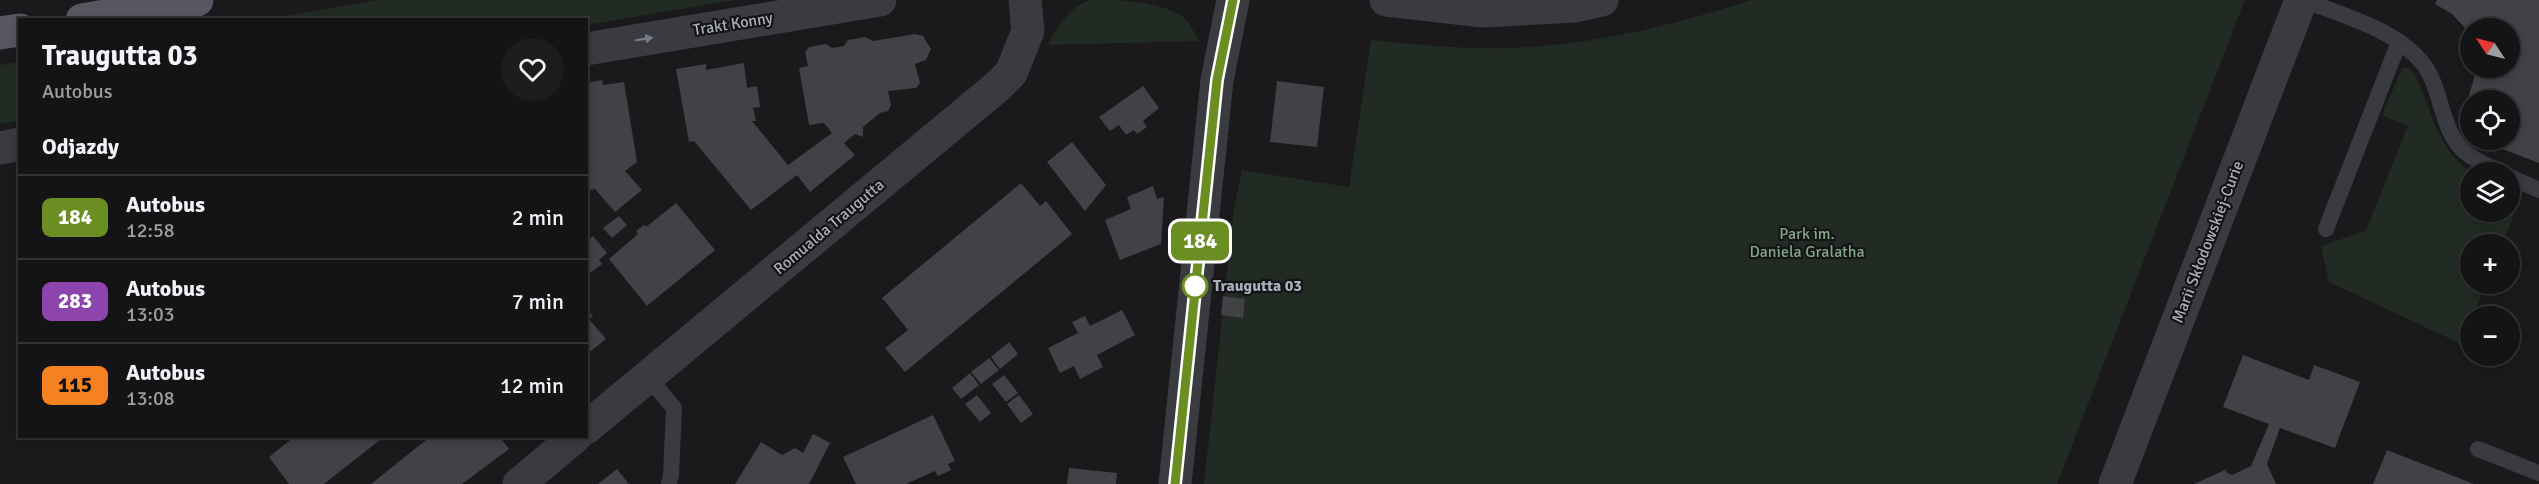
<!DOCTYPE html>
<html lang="pl">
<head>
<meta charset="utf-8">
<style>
	body { margin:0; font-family:Signika,sans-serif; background:#1d1c1e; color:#f1f3f6; height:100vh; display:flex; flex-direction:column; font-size:22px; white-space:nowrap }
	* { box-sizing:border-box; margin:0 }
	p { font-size:20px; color:#9d9ea0 }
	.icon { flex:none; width:33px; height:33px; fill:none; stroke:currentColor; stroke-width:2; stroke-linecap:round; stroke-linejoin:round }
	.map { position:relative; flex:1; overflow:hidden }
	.panel { position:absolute; left:18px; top:18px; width:570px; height:420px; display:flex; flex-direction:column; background:#141315; border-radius:0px; box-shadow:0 3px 9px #0003,0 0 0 2px #333234 }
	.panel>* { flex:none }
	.badge { padding:0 12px; border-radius:9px; font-size:21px; line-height:39px }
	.needle { width:39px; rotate:305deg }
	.fabs { position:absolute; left:2460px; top:18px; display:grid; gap:12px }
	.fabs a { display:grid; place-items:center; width:60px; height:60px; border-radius:50%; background:#141315; box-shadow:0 3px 9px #0003,0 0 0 2px #333234; font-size:30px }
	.map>.badge { position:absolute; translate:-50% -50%; box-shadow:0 0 0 3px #fff }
	h2 { padding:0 24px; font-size:22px; line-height:54px }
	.round { display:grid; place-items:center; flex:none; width:63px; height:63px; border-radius:32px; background:#1d1c1e }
	.headline { display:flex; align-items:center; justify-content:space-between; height:102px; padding:0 24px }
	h1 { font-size:28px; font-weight:700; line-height:45px }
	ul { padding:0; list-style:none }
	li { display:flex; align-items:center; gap:18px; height:84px; padding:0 24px; border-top:2px solid #333234 }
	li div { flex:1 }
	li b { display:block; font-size:22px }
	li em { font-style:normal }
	li .badge { min-width:66px; font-weight:700; text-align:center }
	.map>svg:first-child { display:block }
	.green { fill:#212a23 }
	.building { fill:#414146 }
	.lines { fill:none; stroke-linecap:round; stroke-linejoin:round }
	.service { stroke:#3a3b41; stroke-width:16 }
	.minor { stroke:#3a3b41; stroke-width:33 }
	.tertiary { stroke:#3a3b41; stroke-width:33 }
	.primary { stroke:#565760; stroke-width:33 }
	.oneway { fill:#787b85 }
	.line-casing { stroke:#fff; stroke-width:14 }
	.line { stroke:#6b8e23; stroke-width:9 }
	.stop-dot { fill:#fff; stroke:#6b8e23; stroke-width:3 }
	.labels { text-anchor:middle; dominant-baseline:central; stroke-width:4.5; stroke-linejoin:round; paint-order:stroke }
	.street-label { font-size:16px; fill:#abafbc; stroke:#141417 }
	.park-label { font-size:16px; fill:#82a787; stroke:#141417 }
	.stop-label { font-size:16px; font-weight:bold; fill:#abafbc; stroke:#141417; text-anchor:start }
</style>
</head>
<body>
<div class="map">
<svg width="2539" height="484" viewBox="0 0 2539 484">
	<rect width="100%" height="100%" fill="#1a191c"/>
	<g class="green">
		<path d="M378,0H734L587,25L586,20L265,19Z"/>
		<path d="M1091,0C1123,0 1157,0 1183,17C1190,22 1194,33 1199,41L1047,45C1059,26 1069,6 1091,0Z"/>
		<path d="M1751,0H2245L2057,484H1204L1234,208L1242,170L1349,187L1371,40C1423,45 1475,51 1527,47C1604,42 1678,24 1751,0Z"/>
		<path d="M19,62V121L0,124V65Z"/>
		<path d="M2402,68H2409C2418,77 2421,89 2426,101C2435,126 2447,157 2471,172L2470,212H2510V193L2521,198L2502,244H2470V284H2486L2473,316H2470L2461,344L2329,282L2321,246L2366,231L2408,126L2382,115Z"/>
	</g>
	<g class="building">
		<path d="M2437,0H2539V163L2479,140H2510V100L2467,102L2477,68H2510V28H2470V39L2466,29L2452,14L2435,4Z"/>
		<path d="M915,34L923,36L931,49L926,60L915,64L920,83L916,88L888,91L891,105L888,111L880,113L863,127V137L855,134L844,143L855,155L810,192L797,175L751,210L694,141L689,142L676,69L706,64V70L744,63L747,88L757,86L760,107L753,108L756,121H752L788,165L832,133L824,123L809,125L799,68L808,66L805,52L809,47L826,44L832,48L844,46L848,40L865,37L873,41Z"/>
		<path d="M602,80L603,85L624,82L637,162L625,171L642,190L615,212L595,189L586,191V83Z"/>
		<path d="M1277,81L1324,87L1317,147L1270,142Z"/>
		<path d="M1143,86L1159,108L1143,121L1147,127L1137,134L1134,130L1126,135L1119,125L1110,131L1099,117Z"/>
		<path d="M1072,142L1106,185L1085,211L1047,162Z"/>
		<path d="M1021,183L1040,206L1046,201L1072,234L905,372L885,348L908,330L882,298Z"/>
		<path d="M1153,186L1157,199L1164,197L1161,244L1120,260L1105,220L1131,209L1127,197Z"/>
		<path d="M676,203L715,250L647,306L609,259L638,234L636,231L644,225L646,227Z"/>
		<path d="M619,216L627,225L612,238L603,228Z"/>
		<path d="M586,234L590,239L593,236L607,253L599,260L602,264L586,276Z"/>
		<path d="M1223,296L1245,299L1243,318L1221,315Z"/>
		<path d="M586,308L593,316L589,319L606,339L586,355Z"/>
		<path d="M1122,310L1135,335L1097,355L1103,367L1080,379L1074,366L1060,373L1048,348L1078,333L1072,322L1085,316L1090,326Z"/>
		<path d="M1009,342L1018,354L1000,369L991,357Z"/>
		<path d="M2243,355L2309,380L2314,365L2360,382L2335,448L2280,428L2267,464L2276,484H2194L2227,469L2226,472L2232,475L2251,466L2269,424L2223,407Z"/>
		<path d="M989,358L999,370L981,384L971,372Z"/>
		<path d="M970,373L979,385L961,399L952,388Z"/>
		<path d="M1004,375L1018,393L1006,402L992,384Z"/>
		<path d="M977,395L991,413L980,422L965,404Z"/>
		<path d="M1019,395L1033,414L1021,423L1007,404Z"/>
		<path d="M933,415L955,461L948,464L951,470L938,476L935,471L906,484H856L843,457Z"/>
		<path d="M813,434L830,443L809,484H735L761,442L782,455L795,448L803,453Z"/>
		<path d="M295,436H385L324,484H289L269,457Z"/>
		<path d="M431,436H499L509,449L462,484H371Z"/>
		<path d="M2387,450L2474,484H2373Z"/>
		<path d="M1069,468L1117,473L1116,484H1067Z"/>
		<path d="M617,469L629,484H598Z"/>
	</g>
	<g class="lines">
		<g class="service">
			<path d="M2304,0C2343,16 2397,29 2424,65C2443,91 2440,130 2465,152C2475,160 2489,167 2501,172"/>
			<path d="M2510,177L2539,190"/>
			<path d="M2326,229L2399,42"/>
			<path d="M648,377L674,408L671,475L669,484"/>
			<path d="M2478,449L2539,473"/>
		</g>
		<g class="minor">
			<path d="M586,428L998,86L1011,73L1028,31L1025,0"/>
			<path d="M519,484L576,436"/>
			<path d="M2115,484L2301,0"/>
		</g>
		<g class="tertiary">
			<path d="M1386,0L1483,11L1575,6L1602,0"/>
			<path d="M586,49L880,0"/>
			<path d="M0,148L20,144"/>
			<path d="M1175,484L1217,80L1233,0"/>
		</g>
		<g class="primary">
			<path d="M82,20L197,0"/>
			<path d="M0,33L20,30"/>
		</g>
	</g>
	<defs><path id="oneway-solid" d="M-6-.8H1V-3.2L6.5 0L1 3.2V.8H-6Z" transform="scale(1.5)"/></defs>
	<use class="oneway" href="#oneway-solid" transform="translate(644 39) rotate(-9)"/>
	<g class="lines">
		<g class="line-casing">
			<path id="line" d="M1175,484L1217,80L1233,0"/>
		</g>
		<use href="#line" class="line"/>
	</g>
	<circle class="stop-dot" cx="1195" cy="286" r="12"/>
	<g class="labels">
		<g class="street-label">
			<text transform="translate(733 24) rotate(-9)">Trakt Konny</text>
			<text transform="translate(829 227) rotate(-40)">Romualda Traugutta</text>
			<text transform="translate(2208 242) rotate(-69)">Marii Skłodowskiej-Curie</text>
		</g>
		<g class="park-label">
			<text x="1807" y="234">Park im.<tspan x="1807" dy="18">Daniela Gralatha</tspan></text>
		</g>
		<g class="stop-label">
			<text x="1213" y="286">Traugutta 03</text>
		</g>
	</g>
</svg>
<div class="fabs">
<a><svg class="needle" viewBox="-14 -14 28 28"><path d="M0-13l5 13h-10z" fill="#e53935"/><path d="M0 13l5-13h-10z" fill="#9d9ea0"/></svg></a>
<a><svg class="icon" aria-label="locate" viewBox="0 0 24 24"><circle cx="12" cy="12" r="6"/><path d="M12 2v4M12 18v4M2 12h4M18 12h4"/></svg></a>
<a><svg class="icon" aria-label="layers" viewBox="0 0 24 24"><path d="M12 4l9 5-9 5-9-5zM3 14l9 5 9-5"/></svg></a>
<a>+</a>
<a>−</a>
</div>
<b class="badge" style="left:1200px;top:241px;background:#6b8e23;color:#fff">184</b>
<section class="panel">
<div class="headline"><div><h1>Traugutta 03</h1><p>Autobus</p></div><a class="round"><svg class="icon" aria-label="heart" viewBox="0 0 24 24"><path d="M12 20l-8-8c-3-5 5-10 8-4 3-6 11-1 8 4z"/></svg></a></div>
<h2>Odjazdy</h2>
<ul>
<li><span class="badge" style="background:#6b8e23;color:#fff">184</span><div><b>Autobus</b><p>12:58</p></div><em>2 min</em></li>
<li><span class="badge" style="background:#8e44ad;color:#fff">283</span><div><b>Autobus</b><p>13:03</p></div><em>7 min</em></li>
<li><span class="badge" style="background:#f58220;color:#111">115</span><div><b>Autobus</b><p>13:08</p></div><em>12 min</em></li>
</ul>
</section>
</div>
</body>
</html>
